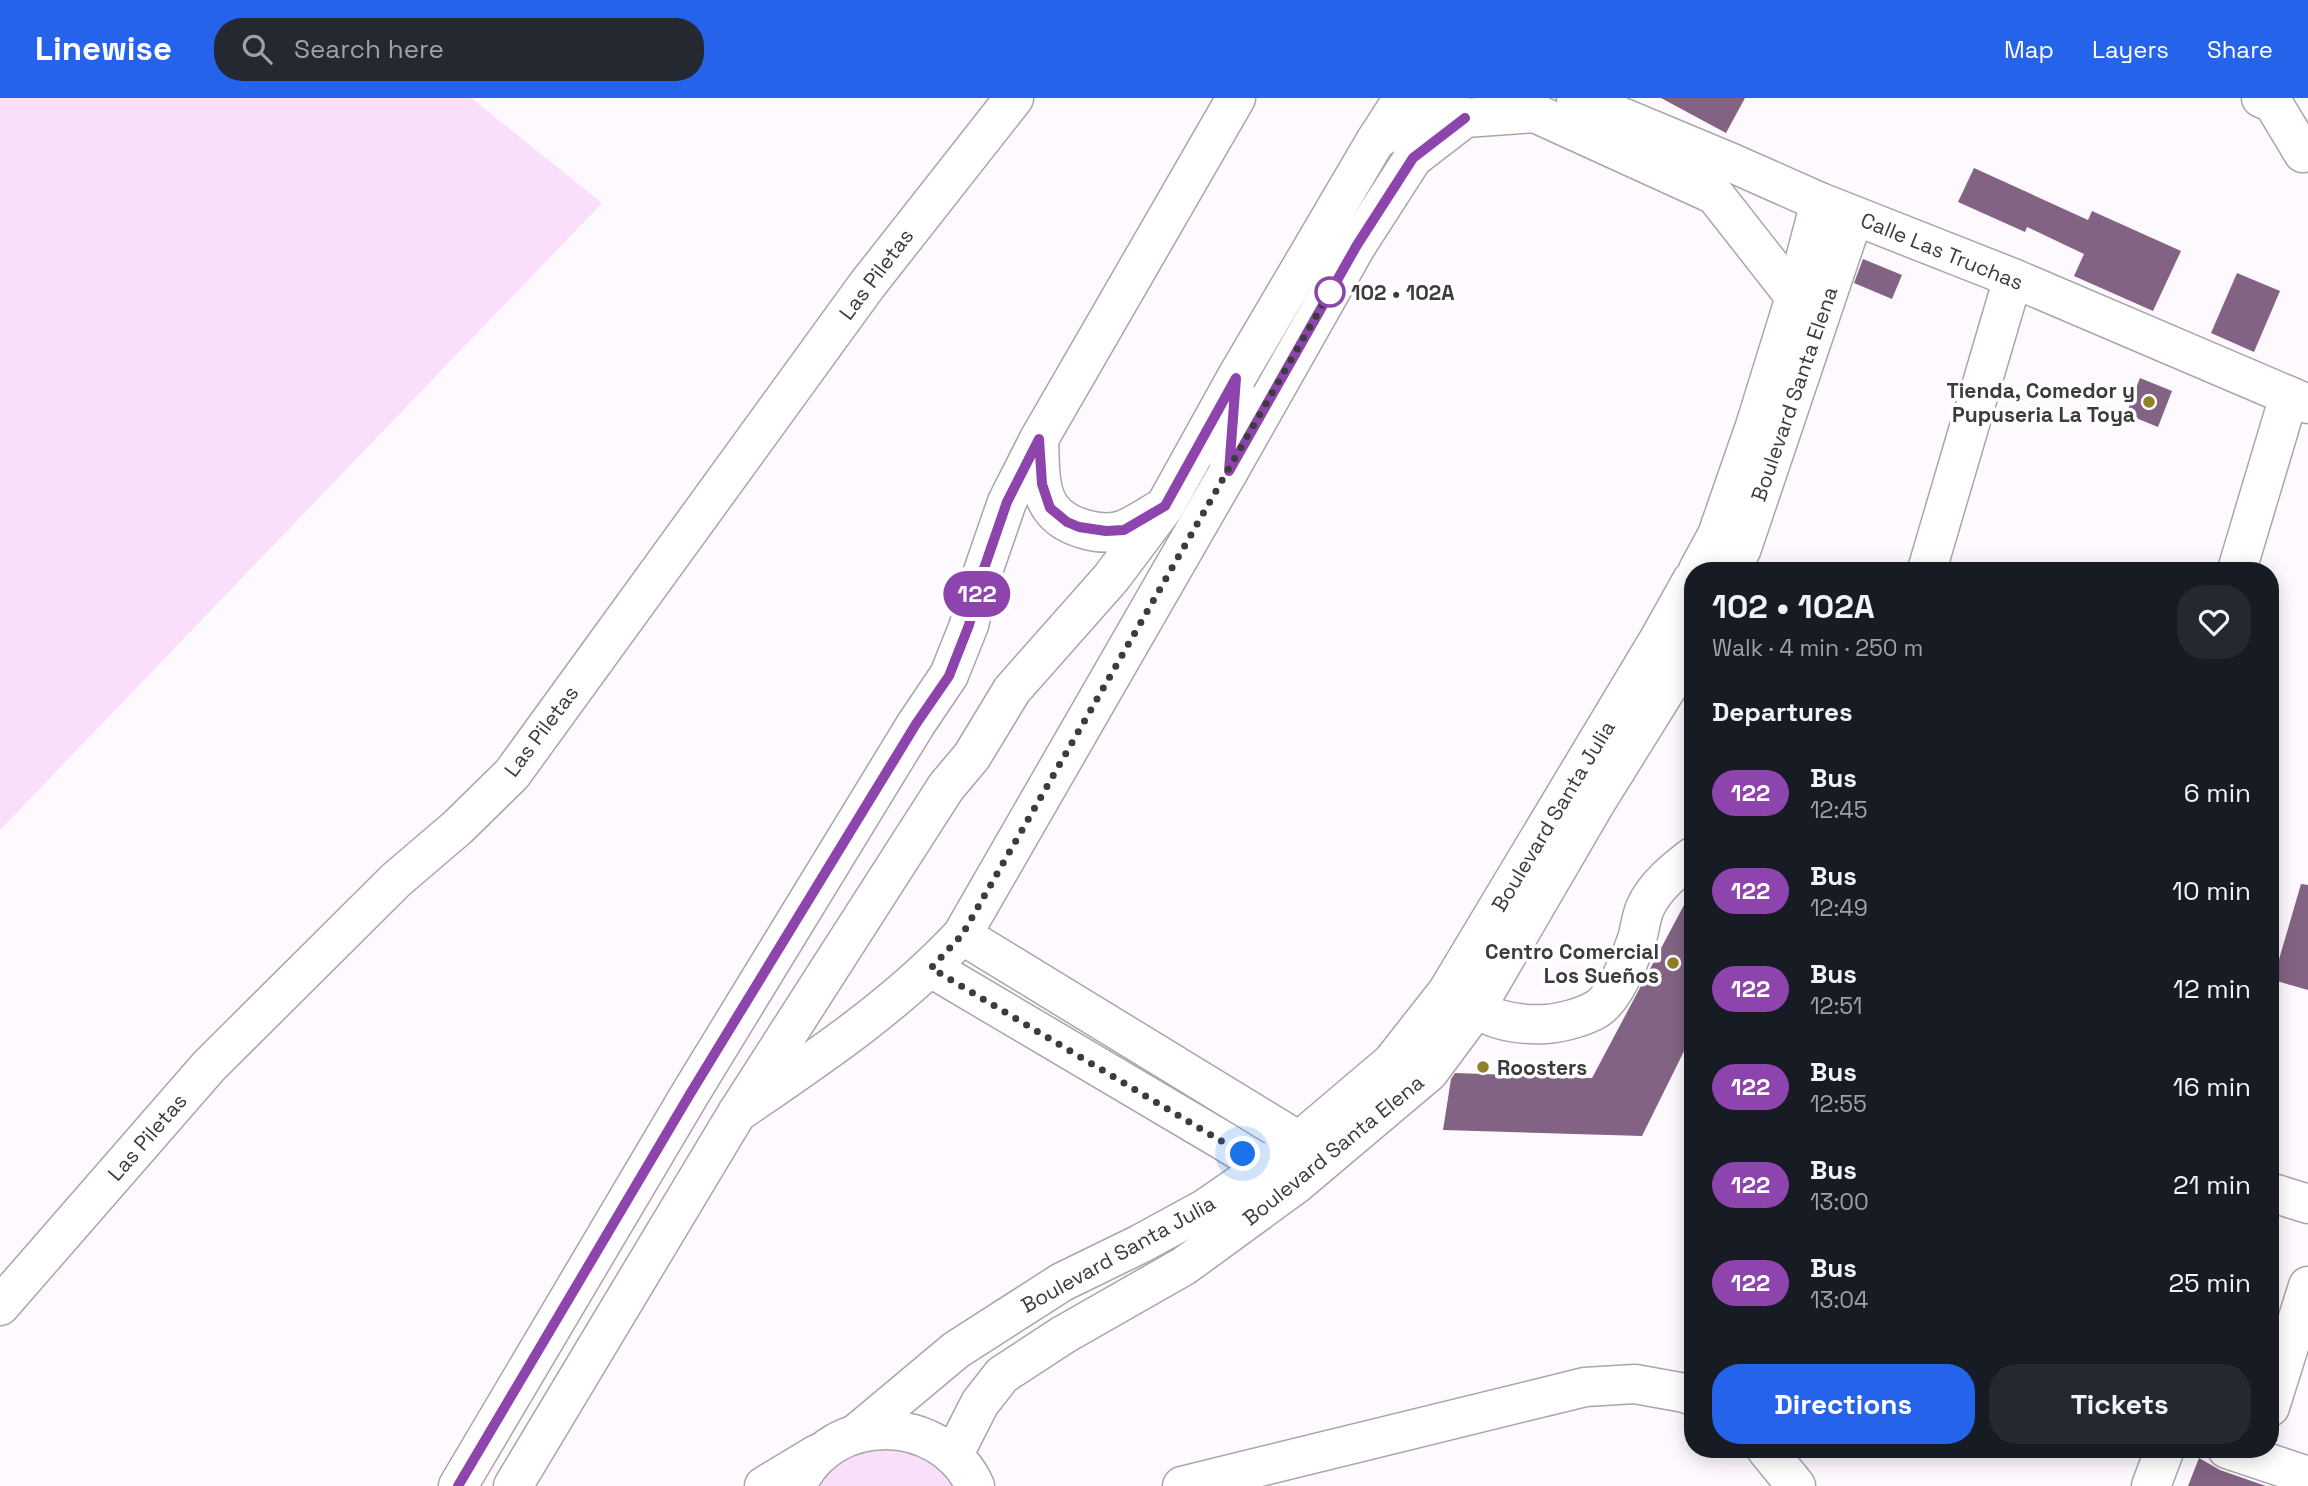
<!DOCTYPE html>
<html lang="en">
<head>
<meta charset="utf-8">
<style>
	body { margin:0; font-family:"Space Grotesk",sans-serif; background:#242831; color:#f1f3f6; height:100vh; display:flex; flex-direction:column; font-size:26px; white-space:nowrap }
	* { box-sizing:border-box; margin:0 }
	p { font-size:23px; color:#9ea1a6 }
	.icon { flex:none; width:38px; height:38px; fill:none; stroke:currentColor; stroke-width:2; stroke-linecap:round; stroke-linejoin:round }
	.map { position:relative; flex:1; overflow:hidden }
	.details { position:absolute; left:1684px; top:464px; width:595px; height:896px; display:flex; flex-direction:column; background:#171b24; border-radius:28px; box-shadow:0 4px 18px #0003 }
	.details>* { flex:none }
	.badge { padding:0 14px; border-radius:23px; font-size:24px; line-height:46px }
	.you { position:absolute; width:35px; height:35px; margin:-18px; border:5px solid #fff; border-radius:50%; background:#1a73e8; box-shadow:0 0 0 10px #1a73e833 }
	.map>.badge { position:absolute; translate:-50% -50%; box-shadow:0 0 0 4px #fff }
	h2 { padding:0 28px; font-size:26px; line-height:63px }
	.round { display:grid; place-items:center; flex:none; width:74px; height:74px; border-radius:28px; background:#242831 }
	.headline { display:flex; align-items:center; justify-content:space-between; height:119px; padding:0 28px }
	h1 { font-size:33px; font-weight:600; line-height:52px }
	.primary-button { display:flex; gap:14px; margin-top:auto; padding:14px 28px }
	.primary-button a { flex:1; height:80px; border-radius:28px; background:#2563eb; color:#fff; font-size:28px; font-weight:600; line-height:80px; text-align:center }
	.primary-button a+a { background:#242831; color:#f1f3f6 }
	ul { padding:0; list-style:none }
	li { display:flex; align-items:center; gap:21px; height:98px; padding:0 28px }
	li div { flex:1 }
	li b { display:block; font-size:26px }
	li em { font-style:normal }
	li .badge { min-width:77px; font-weight:700; text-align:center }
	header { display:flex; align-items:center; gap:42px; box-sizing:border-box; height:98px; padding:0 35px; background:#2563eb; color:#fff }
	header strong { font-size:33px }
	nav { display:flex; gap:38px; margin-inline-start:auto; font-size:24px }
	.search { width:490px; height:63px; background:#242831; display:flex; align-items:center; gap:18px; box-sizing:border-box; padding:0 24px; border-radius:28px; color:#9ea1a6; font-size:26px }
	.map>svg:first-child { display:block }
	.green { fill:#f9dffa }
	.building { fill:#826383 }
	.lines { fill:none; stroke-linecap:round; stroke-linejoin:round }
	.minor-casing { stroke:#a9a5a9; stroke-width:41 }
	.highway-casing { stroke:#a9a5a9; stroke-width:41 }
	.minor { stroke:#fff; stroke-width:38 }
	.highway { stroke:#fff; stroke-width:38 }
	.line-casing { stroke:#fff; stroke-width:16 }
	.line { stroke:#8e44ad; stroke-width:10 }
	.walk { stroke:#3d3b3d; stroke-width:7; stroke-dasharray:0 12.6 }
	.stop-dot { fill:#fff; stroke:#8e44ad; stroke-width:3.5 }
	.poi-dot { fill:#8e8128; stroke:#fff; stroke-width:2.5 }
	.labels { text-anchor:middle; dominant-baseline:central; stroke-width:7; stroke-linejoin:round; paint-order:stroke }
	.street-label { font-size:21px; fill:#3d3b3d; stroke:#fff }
	.stop-label { font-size:21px; font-weight:bold; fill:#3d3b3d; stroke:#fff; text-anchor:start }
	.poi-label { font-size:21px; font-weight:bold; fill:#3d3b3d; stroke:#fff; text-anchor:end }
</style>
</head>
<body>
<header>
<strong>Linewise</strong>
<div class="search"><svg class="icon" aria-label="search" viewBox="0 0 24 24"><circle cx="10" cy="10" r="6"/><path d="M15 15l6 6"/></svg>Search here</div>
<nav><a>Map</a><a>Layers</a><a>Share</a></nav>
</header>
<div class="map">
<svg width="2308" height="1388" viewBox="0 0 2308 1388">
	<rect width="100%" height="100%" fill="#fef9fe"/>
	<g class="green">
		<path d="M0,0H471L602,105L0,732Z"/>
		<path d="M885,1347L937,1364L958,1388H814C839,1359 848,1354 885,1347Z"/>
	</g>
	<g class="building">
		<path d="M1661,0H1745L1726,35Z"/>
		<path d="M1974,70L2088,122L2092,113L2181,153L2153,213L2074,178L2084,156L2027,129L2025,134L1958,104Z"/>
		<path d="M1863,161L1902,177L1892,201L1854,185Z"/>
		<path d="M2237,175L2280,193L2254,254L2211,235Z"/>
		<path d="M2140,280L2172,293L2158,329L2126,316Z"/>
		<path d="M2301,786L2308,787V892L2273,882Z"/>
		<path d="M1692,792V937L1642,1038L1443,1032L1451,981L1455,975L1592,980Z"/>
		<path d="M2199,1360L2220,1372L2266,1388H2188Z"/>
	</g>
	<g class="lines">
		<g class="minor-casing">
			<g id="minor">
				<path d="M1576,0L1732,65L1820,104L2013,180L2308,306"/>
				<path d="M2261,0L2273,5L2303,55"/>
				<path d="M1376,42L1450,0"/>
				<path d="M1698,472L1717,437L1755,328L1795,199L1820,104"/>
				<path d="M1731,472L1742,450L1854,118"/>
				<path d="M1927,472L2013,180"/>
				<path d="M2237,472L2289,298"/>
				<path d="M962,837L1299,1043L1319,1057"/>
				<path d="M931,870L1222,1042L1284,1080"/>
				<path d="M1455,899C1485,919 1509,928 1546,926C1561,925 1584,919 1597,911C1615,900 1630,861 1637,841C1640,831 1641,819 1645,810C1655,788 1674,773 1692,759"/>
				<path d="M737,1015C816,961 896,908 962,837L1229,373L1357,147L1413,60L1465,20L1535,15L1715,97L1795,199"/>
				<path d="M2270,1094L2308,1106"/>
				<path d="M0,1208L209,968L396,782L458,729L512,676L867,187L1014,0"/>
				<path d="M2270,1309L2308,1188"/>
				<path d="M858,1334L956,1252L1062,1184L1140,1146L1206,1110L1264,1070L1299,1043L1392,964L1447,894L1659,541L1692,482"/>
				<path d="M1766,1351L1796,1388"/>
				<path d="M2227,1351L2308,1378"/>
				<path d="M953,1358L980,1305L1002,1277L1063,1237L1184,1168L1295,1087L1429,974L1475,912L1595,706L1692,550"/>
				<path d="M764,1388L817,1356"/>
				<path d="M797,1388C830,1313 941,1314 975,1388"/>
				<path d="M1182,1388L1585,1289L1635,1286L1685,1295L1692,1298"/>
				<path d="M2151,1388L2165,1351"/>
			</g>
		</g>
		<g class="highway-casing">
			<g id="highway">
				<path d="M1039,341C1040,362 1038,393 1051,410C1065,430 1103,440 1125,431C1137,426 1148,418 1159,412"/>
				<path d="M1229,373L1235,292"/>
				<path d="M458,1388L690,996L916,626L949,577L969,527L979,485L1007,404L1039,341L1236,0"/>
				<path d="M513,1388L737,1015L946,689L972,658L1012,592L1111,480L1165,408L1236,280L1376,42L1403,0"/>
			</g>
		</g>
		<use href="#minor" class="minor"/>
		<use href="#highway" class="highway"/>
	</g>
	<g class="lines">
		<g class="line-casing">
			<path id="line" d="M458,1388L690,996L916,626L949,578L969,527L979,485L1007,404L1039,341L1042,386L1050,410L1067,424L1079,429L1106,433L1124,432L1165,408L1236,280L1229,373L1357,147L1413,60L1465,20"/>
		</g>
		<use href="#line" class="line"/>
		<path class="walk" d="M1243,1056L931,870L962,837L1331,192L1330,194"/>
	</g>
	<circle class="stop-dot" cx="1330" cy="194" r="14"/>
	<g class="poi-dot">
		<circle cx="2149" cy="304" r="7"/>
		<circle cx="1673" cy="865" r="7"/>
		<circle cx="1483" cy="969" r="7"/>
	</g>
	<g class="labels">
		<g class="street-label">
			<text transform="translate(1942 153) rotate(22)">Calle Las Truchas</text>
			<text transform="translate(876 176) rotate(-53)">Las Piletas</text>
			<text transform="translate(1794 296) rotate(-71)">Boulevard Santa Elena</text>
			<text transform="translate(541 633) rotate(-53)">Las Piletas</text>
			<text transform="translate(1553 718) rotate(-59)">Boulevard Santa Julia</text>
			<text transform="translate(147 1039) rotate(-49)">Las Piletas</text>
			<text transform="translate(1333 1052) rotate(-39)">Boulevard Santa Elena</text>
			<text transform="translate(1118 1156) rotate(-29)">Boulevard Santa Julia</text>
		</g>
		<g class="stop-label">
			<text x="1351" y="194">102 • 102A</text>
		</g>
		<g class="poi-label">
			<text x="2135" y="292">Tienda, Comedor y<tspan x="2135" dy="24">Pupuseria La Toya</tspan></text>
			<text x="1659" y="853">Centro Comercial<tspan x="1659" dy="24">Los Sueños</tspan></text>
			<text x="1497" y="969" text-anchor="start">Roosters</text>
		</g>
	</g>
</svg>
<div class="you" style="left:1243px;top:1056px"></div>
<b class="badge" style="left:977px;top:496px;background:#8e44ad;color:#fff">122</b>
<section class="details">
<div class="headline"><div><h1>102 • 102A</h1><p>Walk · 4 min · 250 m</p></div><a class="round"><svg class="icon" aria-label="heart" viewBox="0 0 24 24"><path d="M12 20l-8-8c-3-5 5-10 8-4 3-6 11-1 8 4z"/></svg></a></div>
<h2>Departures</h2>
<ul>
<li><span class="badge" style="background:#8e44ad;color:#fff">122</span><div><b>Bus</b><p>12:45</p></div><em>6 min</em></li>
<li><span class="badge" style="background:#8e44ad;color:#fff">122</span><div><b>Bus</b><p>12:49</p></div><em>10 min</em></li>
<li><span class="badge" style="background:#8e44ad;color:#fff">122</span><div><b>Bus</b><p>12:51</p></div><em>12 min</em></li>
<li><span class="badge" style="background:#8e44ad;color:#fff">122</span><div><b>Bus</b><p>12:55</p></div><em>16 min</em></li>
<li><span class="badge" style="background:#8e44ad;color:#fff">122</span><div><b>Bus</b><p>13:00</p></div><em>21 min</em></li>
<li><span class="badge" style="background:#8e44ad;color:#fff">122</span><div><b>Bus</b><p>13:04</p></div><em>25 min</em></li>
</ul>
<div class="primary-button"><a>Directions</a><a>Tickets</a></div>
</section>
</div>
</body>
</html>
